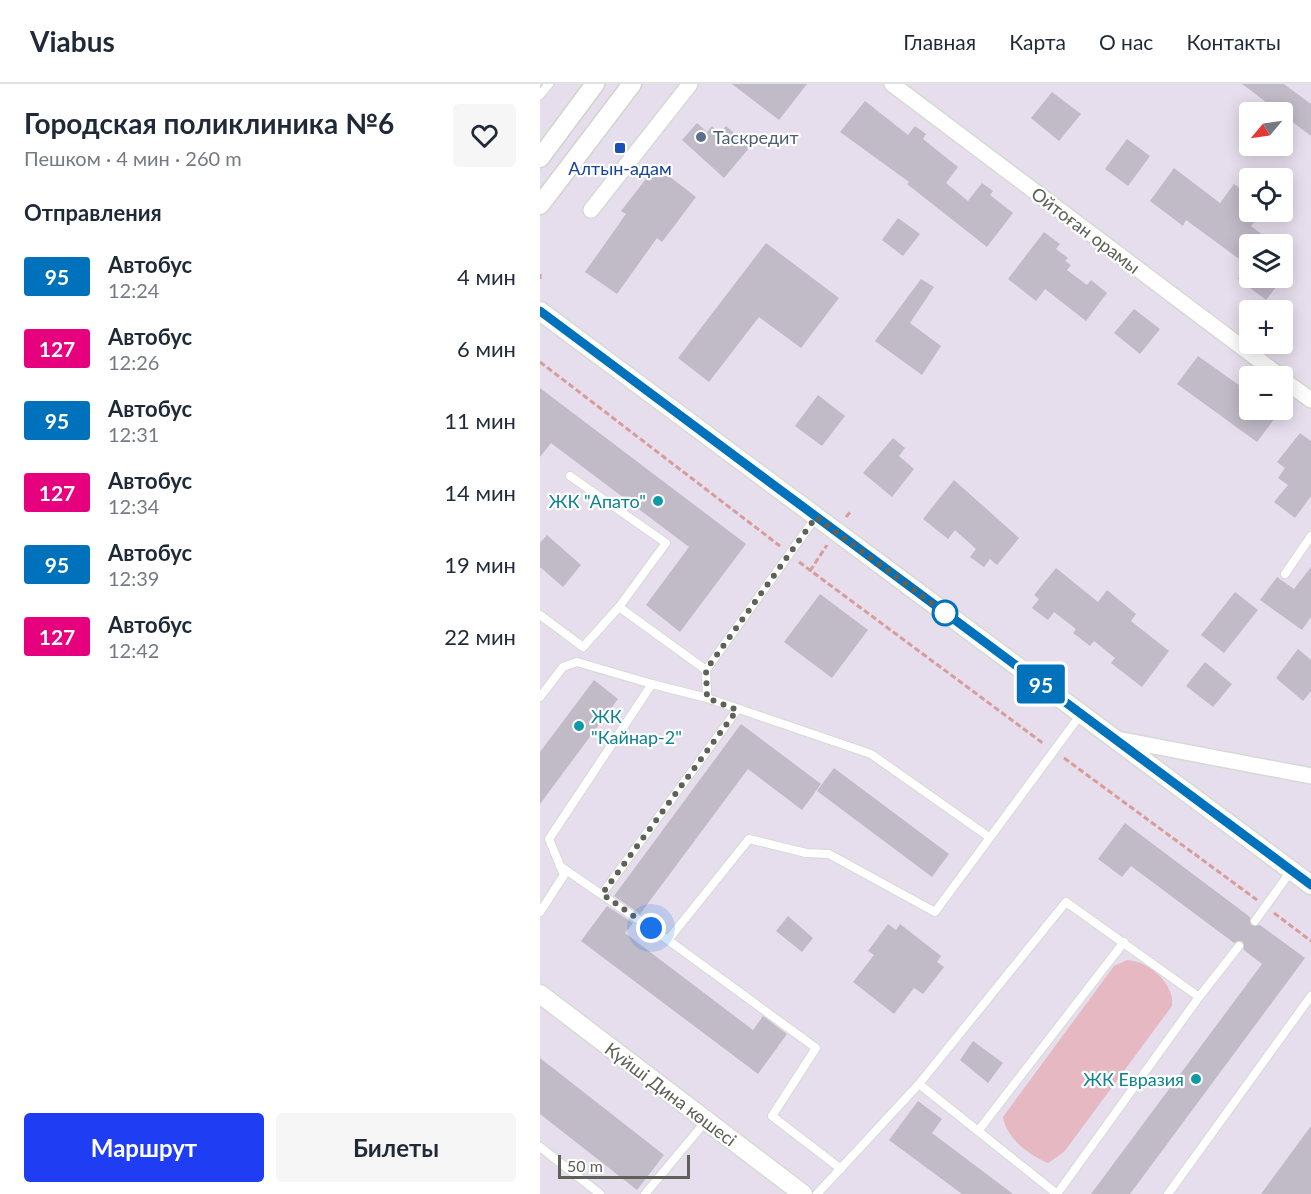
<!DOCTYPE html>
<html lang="ru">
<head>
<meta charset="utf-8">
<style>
	body { margin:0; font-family:Lato,sans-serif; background:#f6f6f7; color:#1f2937; height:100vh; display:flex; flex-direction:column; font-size:22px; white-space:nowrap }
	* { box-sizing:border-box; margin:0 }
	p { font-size:20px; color:#747a83 }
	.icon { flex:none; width:33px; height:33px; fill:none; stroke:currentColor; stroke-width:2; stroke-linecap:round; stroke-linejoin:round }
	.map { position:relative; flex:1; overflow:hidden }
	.side { display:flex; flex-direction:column; background:#fff; width:540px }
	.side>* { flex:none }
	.badge { padding:0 12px; border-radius:4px; font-size:21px; line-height:39px }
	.needle { width:39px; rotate:241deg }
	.tools { position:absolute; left:699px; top:18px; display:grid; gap:12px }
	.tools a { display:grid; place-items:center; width:54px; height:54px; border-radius:6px; background:#fff; box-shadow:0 3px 15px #0003; font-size:30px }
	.scale { position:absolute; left:18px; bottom:15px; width:132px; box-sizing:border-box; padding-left:6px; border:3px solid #5e6158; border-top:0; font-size:16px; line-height:21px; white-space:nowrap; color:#5e6158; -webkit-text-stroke:4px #fff; paint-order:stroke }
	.you { position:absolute; width:30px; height:30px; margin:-15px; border:4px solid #fff; border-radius:50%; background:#1a73e8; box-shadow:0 0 0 9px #1a73e833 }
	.map>.badge { position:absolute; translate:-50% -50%; box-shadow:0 0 0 3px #fff }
	h2 { padding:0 24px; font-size:22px; line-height:54px }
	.round { display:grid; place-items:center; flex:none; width:63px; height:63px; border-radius:6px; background:#f6f6f7 }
	.overview { display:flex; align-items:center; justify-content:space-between; height:102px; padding:0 24px }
	h1 { font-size:28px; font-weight:700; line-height:45px }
	.primary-button { display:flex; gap:12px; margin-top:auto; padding:12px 24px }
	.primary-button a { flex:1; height:69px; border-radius:6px; background:#1f3df2; color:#fff; font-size:24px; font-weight:700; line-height:69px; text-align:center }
	.primary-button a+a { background:#f6f6f7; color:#1f2937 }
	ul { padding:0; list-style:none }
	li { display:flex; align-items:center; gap:18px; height:72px; padding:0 24px }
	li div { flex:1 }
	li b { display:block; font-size:22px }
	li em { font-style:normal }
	li .badge { min-width:66px; font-weight:700; text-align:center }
	header { display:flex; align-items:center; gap:36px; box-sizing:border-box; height:84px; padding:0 30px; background:#fff; border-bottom:2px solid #e0e1e3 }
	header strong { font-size:28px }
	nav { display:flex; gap:33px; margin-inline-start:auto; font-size:21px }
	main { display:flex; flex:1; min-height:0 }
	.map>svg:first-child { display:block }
	.green { fill:#e6b8c2 }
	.building { fill:#c1bbc7 }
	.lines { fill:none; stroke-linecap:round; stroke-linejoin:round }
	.service-casing { stroke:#d6dad2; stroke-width:10 }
	.minor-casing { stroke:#d6dad2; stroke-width:18 }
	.tertiary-casing { stroke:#d6dad2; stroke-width:21 }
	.secondary-casing { stroke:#d0d4c9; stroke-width:21 }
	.path { stroke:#d89d9b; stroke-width:3; stroke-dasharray:6 3; stroke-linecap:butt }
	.service { stroke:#fff; stroke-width:8 }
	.minor { stroke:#fff; stroke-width:15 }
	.tertiary { stroke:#fff; stroke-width:18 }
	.secondary { stroke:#fff; stroke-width:18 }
	.line-casing { stroke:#fff; stroke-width:14 }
	.line { stroke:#0072bc; stroke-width:9 }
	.walk { stroke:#5e6158; stroke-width:6; stroke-dasharray:0 10.8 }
	.service-dot { fill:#5c6f8a; stroke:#fff; stroke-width:2 }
	.transit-dot { fill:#1a4fb4; stroke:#fff; stroke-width:2 }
	.culture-dot { fill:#0f9aa8; stroke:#fff; stroke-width:2 }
	.stop-dot { fill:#fff; stroke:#0072bc; stroke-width:3 }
	.labels { text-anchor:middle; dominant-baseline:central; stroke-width:4.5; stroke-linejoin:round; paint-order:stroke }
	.service-label { font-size:18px; fill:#4e5e75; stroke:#fff; text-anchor:start }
	.transit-label { font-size:18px; fill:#164399; stroke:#fff }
	.street-label { font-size:18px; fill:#5e6158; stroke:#fff }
	.culture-label { font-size:18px; fill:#0d838f; stroke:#fff; text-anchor:end }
</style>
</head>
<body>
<header>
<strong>Viabus</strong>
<nav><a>Главная</a><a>Карта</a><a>О нас</a><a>Контакты</a></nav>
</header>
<main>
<section class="side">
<div class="overview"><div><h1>Городская поликлиника №6</h1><p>Пешком · 4 мин · 260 m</p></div><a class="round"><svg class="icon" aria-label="heart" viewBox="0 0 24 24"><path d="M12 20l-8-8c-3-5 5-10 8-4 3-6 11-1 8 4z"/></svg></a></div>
<h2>Отправления</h2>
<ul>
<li><span class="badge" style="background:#0072bc;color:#fff">95</span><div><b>Автобус</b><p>12:24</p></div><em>4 мин</em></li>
<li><span class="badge" style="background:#e6007e;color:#fff">127</span><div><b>Автобус</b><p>12:26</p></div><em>6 мин</em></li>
<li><span class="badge" style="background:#0072bc;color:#fff">95</span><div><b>Автобус</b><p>12:31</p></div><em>11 мин</em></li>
<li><span class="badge" style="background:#e6007e;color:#fff">127</span><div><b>Автобус</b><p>12:34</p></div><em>14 мин</em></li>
<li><span class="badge" style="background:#0072bc;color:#fff">95</span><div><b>Автобус</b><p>12:39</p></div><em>19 мин</em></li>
<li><span class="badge" style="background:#e6007e;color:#fff">127</span><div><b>Автобус</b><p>12:42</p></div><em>22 мин</em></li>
</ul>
<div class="primary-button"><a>Маршрут</a><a>Билеты</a></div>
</section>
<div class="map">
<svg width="771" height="1110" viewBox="0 0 771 1110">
	<rect width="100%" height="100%" fill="#e6deec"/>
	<path class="green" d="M587,876C609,877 635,900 632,922L524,1068L508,1079C489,1071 466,1054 463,1033L574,882Z"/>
	<g class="building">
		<path d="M192,0H267L239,36Z"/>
		<path d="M702,0H744L771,20V52Z"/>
		<path d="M512,8L541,30L519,57L491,34Z"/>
		<path d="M325,17L368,51L375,42L386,50L383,55L418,83L406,99L428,117L442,99L453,107L450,111L473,129L447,163L367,100L369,98L300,48Z"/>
		<path d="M157,39L167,48L172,42L179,49L186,42L210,63L184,94L142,56Z"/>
		<path d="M587,55L610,72L588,102L565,85Z"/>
		<path d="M116,82L156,113L122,158L117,154L77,210L45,188L86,130L81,127Z"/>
		<path d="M634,84L680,119L694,100L710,111V128H722L711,142L735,160H710V183L646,136L643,142L610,117Z"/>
		<path d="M358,134L380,150L363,172L342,156Z"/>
		<path d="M504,148L520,160L516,165L528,174L525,177L531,181L527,186L547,201L551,196L567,209L546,237L505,205L496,217L468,195Z"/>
		<path d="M226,159L299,214L261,264L219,233L169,298L138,274Z"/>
		<path d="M697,194H743L726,216Z"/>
		<path d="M381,195L394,203L370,239L401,262L382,291L335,257Z"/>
		<path d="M594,225L620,245L600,270L574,249Z"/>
		<path d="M658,272L710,309V326H741L717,358L637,300Z"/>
		<path d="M0,304L206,460L140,548L106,521L149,463L11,359L0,373Z"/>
		<path d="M278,311L305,332L282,362L255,342Z"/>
		<path d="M760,349L771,357V412L755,434L734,418L748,401L738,394L745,384L737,378Z"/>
		<path d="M353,354L365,364L359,372L374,385L352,413L323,389Z"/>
		<path d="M414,396L479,454L457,481L450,475L444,483L430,473L436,465L415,446L408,455L383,435Z"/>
		<path d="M7,451L41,481L23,503L0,483V459Z"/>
		<path d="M771,483V533L762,546L720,516L737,493L754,505Z"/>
		<path d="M516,484L558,518L567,506L596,530L591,537L629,567L602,603L571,579L575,574L554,557L550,562L533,549L536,545L514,528L508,536L492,524L499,515L494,511Z"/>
		<path d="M695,508L718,526L684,569L661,551Z"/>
		<path d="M280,510L328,546L292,594L244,558Z"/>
		<path d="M758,565L771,576V607L763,617L736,594Z"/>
		<path d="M665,578L692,600L673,623L646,602Z"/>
		<path d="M54,596L78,615L0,720V668Z"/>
		<path d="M201,640L281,700L262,726L208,685L100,830L74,812Z"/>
		<path d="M294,684L409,770L392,793L277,707Z"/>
		<path d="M585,739L710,833L711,841H720L765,874L590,1110H551L722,880L704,866L702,857L694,859L591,782L582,793L558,775Z"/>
		<path d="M67,822L93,839L85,849L213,946L223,932L247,950L218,990L41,857Z"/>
		<path d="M248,832L273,854L262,868L236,847Z"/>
		<path d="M348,840L356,846L360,840L401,872L397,878L404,883L383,910L374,904L354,930L313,898L334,871L328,867Z"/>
		<path d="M433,957L463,979L448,999L420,976Z"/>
		<path d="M0,974L124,1071L97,1106L0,1030Z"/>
		<path d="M378,1017L402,1035L392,1049L473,1110H422L349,1056Z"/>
		<path d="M771,1042V1110H721Z"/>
	</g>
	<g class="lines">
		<g class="service-casing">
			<g id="service">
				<path d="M0,11L9,0"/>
				<path d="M30,392L126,459L79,523"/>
				<path d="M745,490L771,452"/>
				<path d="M0,531L43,563L79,523L166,586L276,433"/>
				<path d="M166,586L167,614"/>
				<path d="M0,613L23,583L37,578L112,600"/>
				<path d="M20,782L128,856"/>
				<path d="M62,810L197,626"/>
				<path d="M0,828L24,791L9,755L112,600L167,614L331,670L449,753"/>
				<path d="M715,837L751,787"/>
				<path d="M659,913L699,862"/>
				<path d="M379,1000L517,1110"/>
				<path d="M438,1047L584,858"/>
				<path d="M0,1063L60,1110"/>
				<path d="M301,1085L232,1032L276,964L128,856L209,755L266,769L289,770L395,828L541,630"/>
				<path d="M105,1110L166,1037"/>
				<path d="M277,1110L379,1000L526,818L659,913L517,1110"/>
				<path d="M628,1110L771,912"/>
			</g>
		</g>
		<g class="minor-casing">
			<g id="minor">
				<path d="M352,0L740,292"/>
				<path d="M51,126L150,0"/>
				<path d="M742,295L771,316"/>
				<path d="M577,655L771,692"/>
			</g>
		</g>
		<g class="tertiary-casing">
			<g id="tertiary">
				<path d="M0,227L771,801"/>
				<path d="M0,910L263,1110"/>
			</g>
		</g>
		<g class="secondary-casing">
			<g id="secondary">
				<path d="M0,74L55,0"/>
				<path d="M0,121L92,0"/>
			</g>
		</g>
		<g class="path">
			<path d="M0,190V195"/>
			<path d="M0,278L240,462"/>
			<path d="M306,433L311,427"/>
			<path d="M259,478L504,660"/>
			<path d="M270,487L287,461"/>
			<path d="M524,674L717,816"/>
			<path d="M734,829L771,857"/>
		</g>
		<use href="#service" class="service"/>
		<use href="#minor" class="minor"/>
		<use href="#tertiary" class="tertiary"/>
		<use href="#secondary" class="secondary"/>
	</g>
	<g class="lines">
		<g class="line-casing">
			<path id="line" d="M0,227L771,801"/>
		</g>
		<use href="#line" class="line"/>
		<path class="walk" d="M111,844L62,810L197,626L167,614L166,586L276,433L405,529"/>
	</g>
	<circle class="service-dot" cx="161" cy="53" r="6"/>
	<rect class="transit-dot" x="74" y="58" width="12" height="12" rx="3"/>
	<g class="culture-dot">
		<circle cx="118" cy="417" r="6"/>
		<circle cx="39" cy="642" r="6"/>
		<circle cx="656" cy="995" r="6"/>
	</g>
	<circle class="stop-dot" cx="405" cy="529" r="12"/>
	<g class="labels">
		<g class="service-label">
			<text x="173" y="53">Таскредит</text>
		</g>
		<g class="transit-label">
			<text x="80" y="84">Алтын-адам</text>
		</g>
		<g class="street-label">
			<text transform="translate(546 146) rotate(37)">Ойтоған орамы</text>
			<text transform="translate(131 1010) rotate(37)">Күйші Дина көшесі</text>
		</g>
		<g class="culture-label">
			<text x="106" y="417">ЖК "Апато"</text>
			<text x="51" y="632" text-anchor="start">ЖК<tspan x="51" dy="21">"Кайнар-2"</tspan></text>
			<text x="644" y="995">ЖК Евразия</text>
		</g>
	</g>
</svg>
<div class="tools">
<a><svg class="needle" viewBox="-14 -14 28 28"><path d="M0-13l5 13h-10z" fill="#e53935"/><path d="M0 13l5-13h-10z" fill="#747a83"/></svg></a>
<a><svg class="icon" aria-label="locate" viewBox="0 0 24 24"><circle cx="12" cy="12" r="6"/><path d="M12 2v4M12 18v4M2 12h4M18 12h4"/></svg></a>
<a><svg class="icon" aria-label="layers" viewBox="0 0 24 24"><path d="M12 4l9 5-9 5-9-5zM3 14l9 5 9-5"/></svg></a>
<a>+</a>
<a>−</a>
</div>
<div class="scale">50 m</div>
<div class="you" style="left:111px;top:844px"></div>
<b class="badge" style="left:501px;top:600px;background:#0072bc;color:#fff">95</b>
</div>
</main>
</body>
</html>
